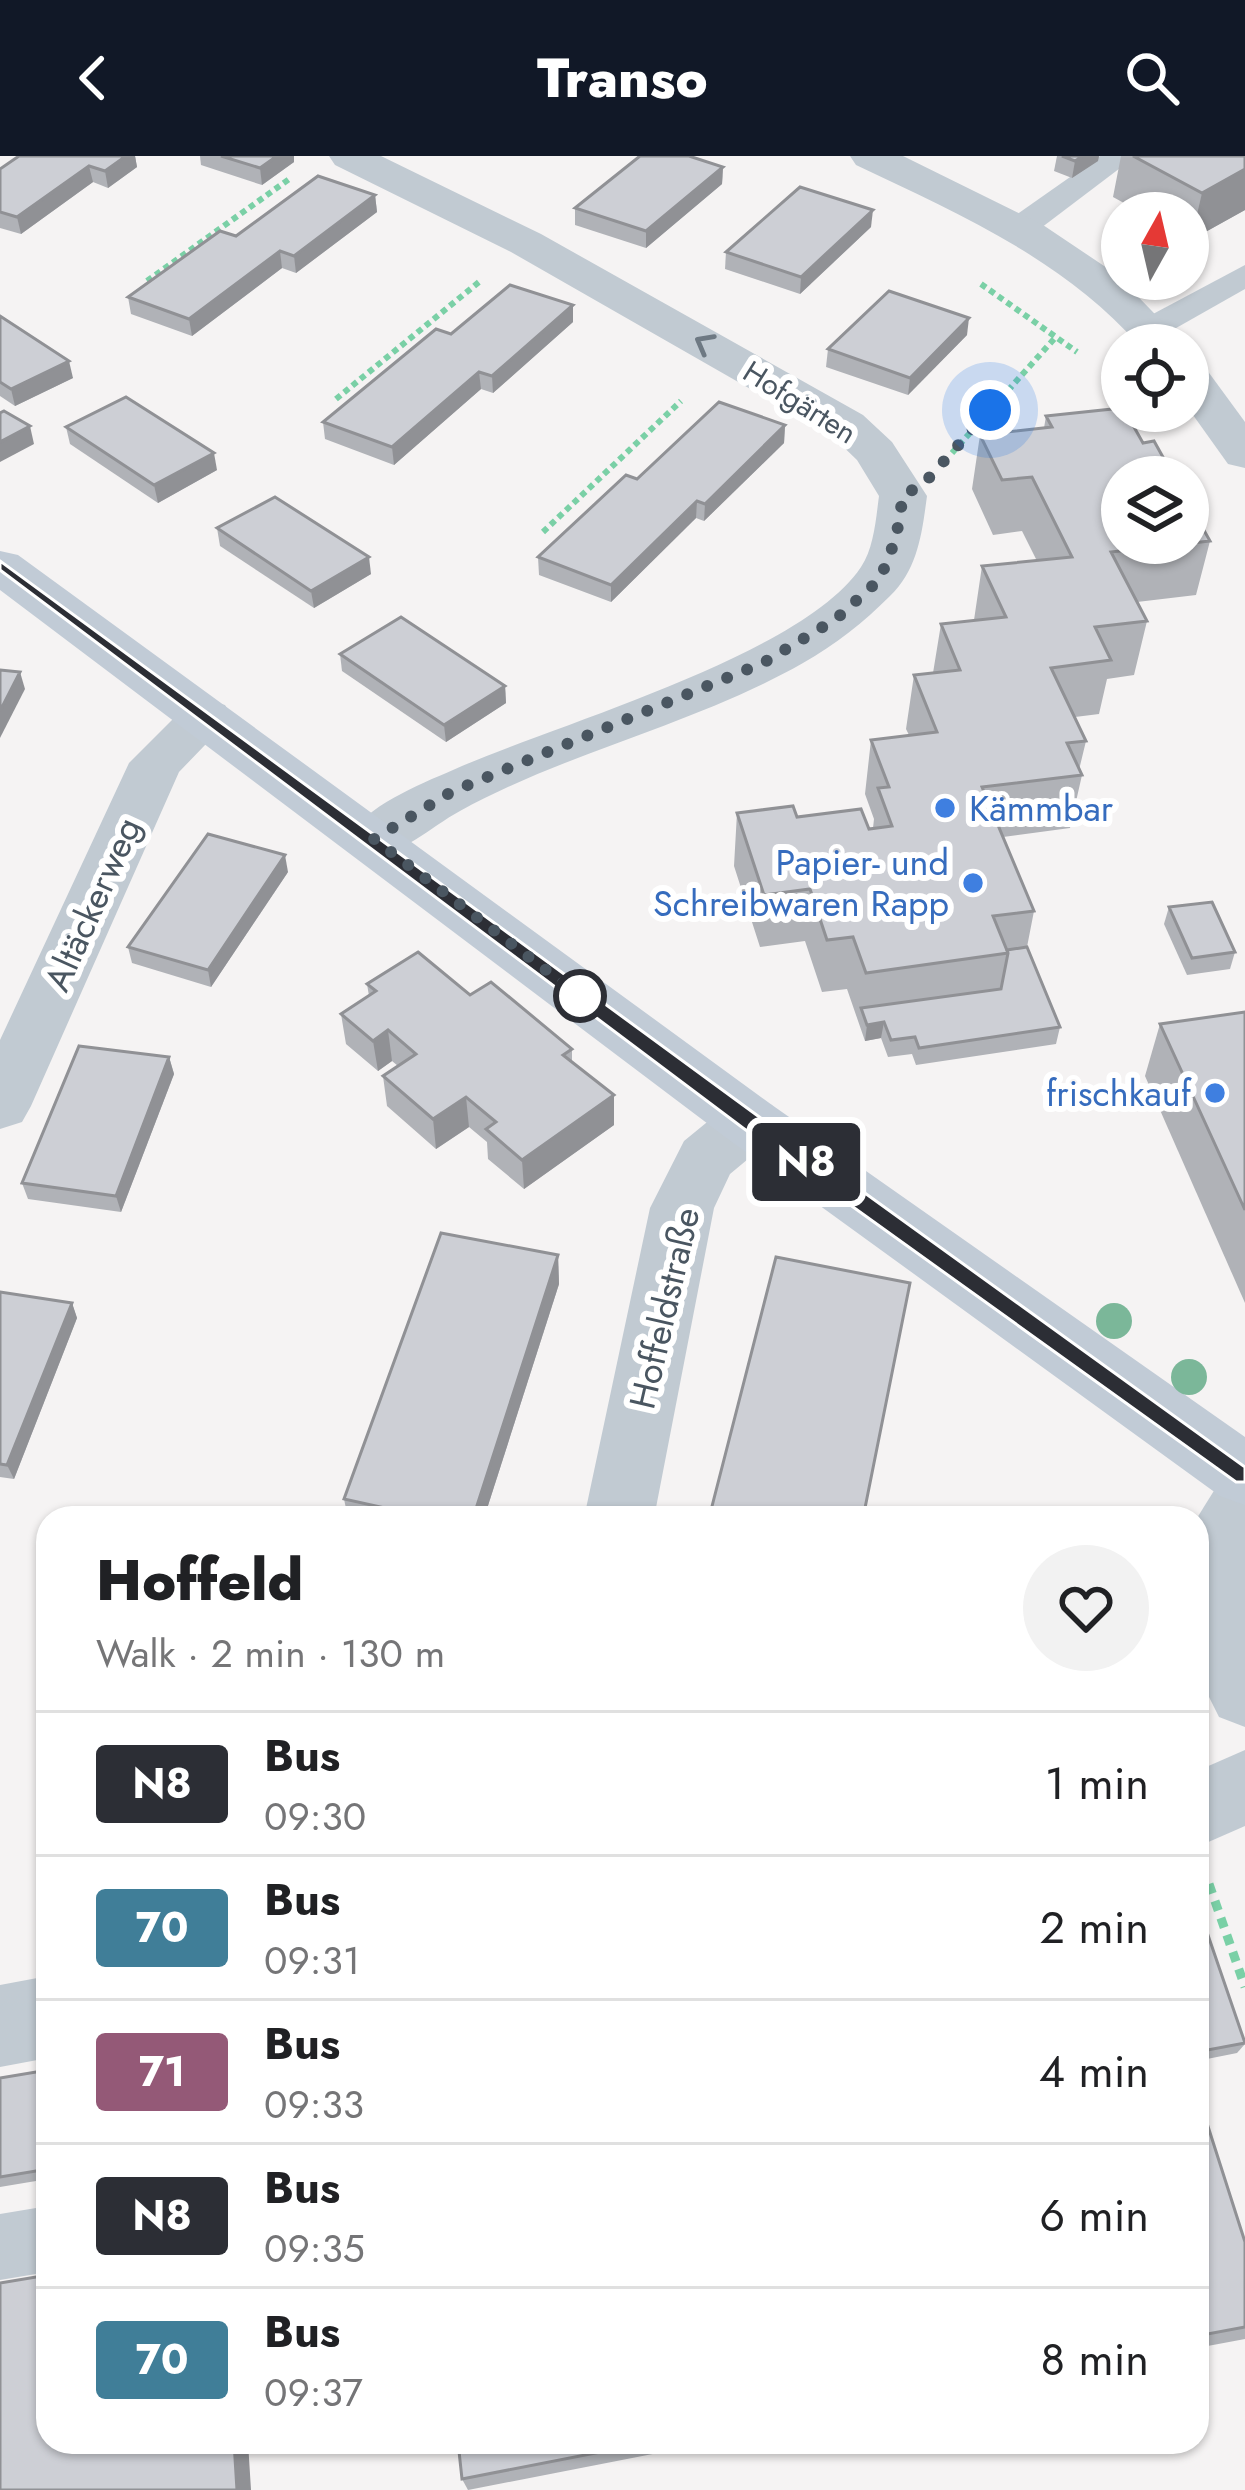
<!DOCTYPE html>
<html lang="en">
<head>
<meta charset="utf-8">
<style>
	body { margin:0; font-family:Jost,sans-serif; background:#f2f2f2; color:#202124; height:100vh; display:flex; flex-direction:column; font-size:45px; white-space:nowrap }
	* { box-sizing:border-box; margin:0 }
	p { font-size:39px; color:#757577 }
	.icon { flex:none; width:66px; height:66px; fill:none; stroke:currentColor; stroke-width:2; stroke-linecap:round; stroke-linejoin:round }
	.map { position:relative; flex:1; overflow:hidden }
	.sheet { position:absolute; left:36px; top:1350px; width:1173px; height:948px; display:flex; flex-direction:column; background:#fff; border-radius:36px; box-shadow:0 3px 9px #0004 }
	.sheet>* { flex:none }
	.badge { padding:0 24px; border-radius:9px; font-size:42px; line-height:78px }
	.needle { width:78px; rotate:8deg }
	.controls { position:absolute; left:1101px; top:36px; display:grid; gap:24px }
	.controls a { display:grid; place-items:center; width:108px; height:108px; border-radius:50%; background:#fff; box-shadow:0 3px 9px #0004; font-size:60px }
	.you { position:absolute; width:60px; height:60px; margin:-30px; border:9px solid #fff; border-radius:50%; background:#1a73e8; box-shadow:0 0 0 18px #1a73e833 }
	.map>.badge { position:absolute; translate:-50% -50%; box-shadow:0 0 0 6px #fff }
	.round { display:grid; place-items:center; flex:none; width:126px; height:126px; border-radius:63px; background:#f2f2f2 }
	.overview { display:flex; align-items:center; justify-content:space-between; height:204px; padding:0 60px }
	h1 { font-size:57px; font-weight:800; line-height:90px }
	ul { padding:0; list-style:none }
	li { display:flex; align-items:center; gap:36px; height:144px; padding:0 60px; border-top:3px solid #e0e0e0 }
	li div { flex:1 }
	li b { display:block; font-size:45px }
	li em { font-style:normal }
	li .badge { min-width:132px; font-weight:700; text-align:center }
	header { display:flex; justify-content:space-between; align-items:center; height:156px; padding:0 60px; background:#111827; color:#fff; font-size:54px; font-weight:800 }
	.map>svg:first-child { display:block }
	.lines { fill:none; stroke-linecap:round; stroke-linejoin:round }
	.path-far1 { stroke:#7ad0a6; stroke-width:6; stroke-dasharray:6 4.5; stroke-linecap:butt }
	.path { stroke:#7ad0a6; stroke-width:9; stroke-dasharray:10 8; stroke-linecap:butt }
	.lane { fill:#c1cad2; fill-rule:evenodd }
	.street { fill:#c1cad2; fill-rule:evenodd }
	.secondary { fill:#c1cbd6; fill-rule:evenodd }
	.tree { fill:#7bb799 }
	.wall { fill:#b0b2b7 }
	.shaded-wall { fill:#909195 }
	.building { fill:#cdcfd5; stroke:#909195; stroke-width:3 }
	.oneway { stroke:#6e7983 }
	.line { fill:#2c2e35; stroke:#fff; stroke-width:3 }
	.walk { stroke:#4a5661; stroke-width:12; stroke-dasharray:0 21.6 }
	.shop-dot { fill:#3f7fe0; stroke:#fff; stroke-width:4.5 }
	.stop-dot { fill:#fff; stroke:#2c2e35; stroke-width:6 }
	.labels { text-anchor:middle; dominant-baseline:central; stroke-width:12; stroke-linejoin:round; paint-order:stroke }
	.far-street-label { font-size:30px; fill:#4a5661; stroke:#fff }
	.shop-label { font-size:36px; fill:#366cbe; stroke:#fff; text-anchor:end }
	.street-label { font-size:36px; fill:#4a5661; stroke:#fff }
</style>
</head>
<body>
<header><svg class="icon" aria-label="back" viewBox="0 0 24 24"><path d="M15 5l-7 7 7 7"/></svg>Transo<svg class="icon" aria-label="search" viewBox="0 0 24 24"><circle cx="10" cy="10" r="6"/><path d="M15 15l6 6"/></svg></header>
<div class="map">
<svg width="1245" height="2334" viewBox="0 0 1245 2334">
	<rect width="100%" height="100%" fill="#f5f3f3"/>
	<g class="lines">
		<g class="path-far1">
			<path d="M147,125L292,21"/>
			<path d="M981,128L1077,196"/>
			<path d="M336,243L479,126"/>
			<path d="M952,297L1054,183"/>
			<path d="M543,376L681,245"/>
		</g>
		<path class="path" d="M1209,1728L1245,1831"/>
		<g class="lane">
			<path d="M1100,0H1136L1033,78H1009L1005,71L1009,64Z"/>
			<path d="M1245,109V133L1162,180H1138L1133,173L1138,166Z"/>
			<path d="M48,2050V2116L0,2124V2058Z"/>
		</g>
		<g class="street">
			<path d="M329,0H381L541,78L863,259L892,286L927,340C922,377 918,413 890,440C864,466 835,489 803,507C694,569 569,595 460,655C425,674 395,708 354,697L346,683C366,650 418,629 453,614C553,569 802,500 861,411C874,392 876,362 879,340L857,304L831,279L511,96L335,9Z"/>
			<path d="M850,0H903L1043,69L1116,118L1185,189H1139C1062,103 958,57 856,9Z"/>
			<path d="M1188,206L1204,210L1245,266V312L1228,308L1188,252Z"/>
			<path d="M206,544L225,549L232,561L179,616L31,950L22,966L0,973V884L129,607L187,549Z"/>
			<path d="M750,942L772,949L781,966L772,983L730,1018L714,1052L654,1362H584L650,1052L684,985L728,949Z"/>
			<path d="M1245,1316V1571L1219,1561L1197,1517V1362L1220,1325Z"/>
			<path d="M1245,1594V1670L1197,1691V1615Z"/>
			<path d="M48,1820V1902L0,1911V1829Z"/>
		</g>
		<path class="secondary" d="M0,395L18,399L772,949L1245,1281V1349L1220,1340L728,983L0,434Z"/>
	</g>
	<g class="tree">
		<circle cx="1114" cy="1165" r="18"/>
		<circle cx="1189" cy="1221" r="18"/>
	</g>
	<g class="wall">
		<path d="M19,0H135L137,11L108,32L93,26L21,78L0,72V13Z"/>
		<path d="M200,0H294V6L262,29L201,9Z"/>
		<path d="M1057,0H1099L1098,5L1072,22L1054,15Z"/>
		<path d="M1121,0H1245V54L1191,84L1188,82V57H1142L1113,41Z"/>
		<path d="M723,11L722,28L646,92L575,69V52Z"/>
		<path d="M375,39L377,56L296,117L282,112L192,180L131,158L128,141L236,80Z"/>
		<path d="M871,71L800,138L725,113L726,96Z"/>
		<path d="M0,160L73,222L15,250L0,240Z"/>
		<path d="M573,166L493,237L481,233L394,309L325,283L323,266L451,178Z"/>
		<path d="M967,179L908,239L826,211L828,193Z"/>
		<path d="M1046,260L1143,287L1210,385L1196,439L1137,446L1147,465L1134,519L1107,523L1099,558L1075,561L1086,585L1079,614L1082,619L1070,672L1003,681L1034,755L1027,791L1060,871L1056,888L916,909L912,898L888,901L881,882L865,885L847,833L822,836L805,785L760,791L734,710L737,657L797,661L873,672L874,663L865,638L871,584L909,579L906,573L914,519L933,517L941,468L974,464L982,410L1037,405L1022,375L993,379L972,333L980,279L1044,272Z"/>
		<path d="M785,269L784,287L704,365L696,362L611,446L539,419L538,401L637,323Z"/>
		<path d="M66,271L217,314L158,347L70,288Z"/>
		<path d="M217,372L371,418L314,452L220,390Z"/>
		<path d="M340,498L505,530L506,547L446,586L342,515Z"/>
		<path d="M288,716L211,831L132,807L128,791Z"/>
		<path d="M1169,751L1235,796L1230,813L1187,819L1164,768Z"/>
		<path d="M367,828L470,839L572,893V906L614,939V969L524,1033L488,1003L487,986L469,971L436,993L387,950L383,920L398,910L392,905L378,915L346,888L341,858L369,840Z"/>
		<path d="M1245,856V1147L1145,920L1160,868Z"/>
		<path d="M169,901L174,918L121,1056L28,1043L22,1027Z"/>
		<path d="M558,1099L559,1128L484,1362H348L344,1343Z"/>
		<path d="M0,1136L72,1147L77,1162L14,1323L0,1321Z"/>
		<path d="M1197,1747L1245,1888L1237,1897L1197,1905Z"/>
		<path d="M48,1914V2023L0,2031V1922Z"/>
		<path d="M1197,1936L1245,2086V2183L1197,2192Z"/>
		<path d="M458,2286H714L468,2334L462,2323Z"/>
	</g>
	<g class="shaded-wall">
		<path d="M126,0H135L137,11L108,32L105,15Z"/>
		<path d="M277,0H294V6L262,29L260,12Z"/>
		<path d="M1083,0H1099L1098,5L1072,22L1075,5Z"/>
		<path d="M89,10L93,26L21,78L17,61Z"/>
		<path d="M723,11L722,28L646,92V75Z"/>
		<path d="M1245,13V54L1191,84L1202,37Z"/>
		<path d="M375,39L377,56L296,117L294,100Z"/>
		<path d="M873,54L871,71L800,138L801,121Z"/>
		<path d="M280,95L282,112L192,180L189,163Z"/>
		<path d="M573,149V166L493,237L492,220Z"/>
		<path d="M969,162L967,179L908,239L910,222Z"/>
		<path d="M69,205L73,222L15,250L11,233Z"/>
		<path d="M479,216L481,233L394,309L392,291Z"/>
		<path d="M785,269L784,287L704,365L705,348Z"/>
		<path d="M30,270L34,288L0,306V286Z"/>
		<path d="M214,297L217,314L158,347L154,329Z"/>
		<path d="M697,345L696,362L611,446V429Z"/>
		<path d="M369,401L371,418L314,452L311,435Z"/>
		<path d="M20,516L25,533L0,582V555Z"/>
		<path d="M505,530L506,547L446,586L444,569Z"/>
		<path d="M285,699L288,716L211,831L208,814Z"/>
		<path d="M884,866L881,882L865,885L867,869Z"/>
		<path d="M388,874L392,905L378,915L373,885Z"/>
		<path d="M169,901L174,918L121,1056L116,1040Z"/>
		<path d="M614,939V969L524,1033L522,1004Z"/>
		<path d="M466,941L469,971L436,993L433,963Z"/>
		<path d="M558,1099L559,1128L484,1362H473Z"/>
		<path d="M72,1147L77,1162L14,1323L7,1309Z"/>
		<path d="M234,2286H248L251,2334H237Z"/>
	</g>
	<g class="building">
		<path d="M19,0H126L105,15L89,10L17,61L0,56V13Z"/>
		<path d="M221,0H277L260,12Z"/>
		<path d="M640,0H689L723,11L646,75L575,52Z"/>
		<path d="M1062,0H1083L1075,5Z"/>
		<path d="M1133,0H1245V13L1202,37Z"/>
		<path d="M318,20L375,39L294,100L280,95L189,163L128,141L220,75L236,80Z"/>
		<path d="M800,31L873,54L801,121L726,96Z"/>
		<path d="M510,129L573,149L492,220L479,216L392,291L323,266L436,173L451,178Z"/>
		<path d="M889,135L969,162L910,222L828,193Z"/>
		<path d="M0,160L69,205L11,233L0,226Z"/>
		<path d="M126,241L214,297L154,329L66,271Z"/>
		<path d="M719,246L785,269L705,348L697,345L611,429L538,401L626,319L637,323Z"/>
		<path d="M1122,252V255H1125L1143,287L1154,285L1174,321H1122V387H1188V346L1210,385L1111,396L1147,465L1095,471L1111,504L1051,512L1086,585L1067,587L1082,619L982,631L1034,755L993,760L1008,797L866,817L853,781L827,784L810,733L764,739L737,657L793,650L797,661L861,653L869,673L892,670L878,632L889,631L871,584L937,576L914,519L960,514L941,468L1006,461L982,410L1072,401L1032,321L1002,324L980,279L1052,271L1046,260Z"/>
		<path d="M4,255L30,270L0,286V257Z"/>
		<path d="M275,341L369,401L311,435L217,372Z"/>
		<path d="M401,461L505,530L444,569L340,498Z"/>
		<path d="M0,514L20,516L0,555Z"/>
		<path d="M208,678L285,699L208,814L128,791Z"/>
		<path d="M1212,746L1235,796L1192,802L1169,751Z"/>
		<path d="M1027,791L1060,871L919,892L915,881L891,884L884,866L867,869L861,852L1001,833L1008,797L1007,794Z"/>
		<path d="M418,796L470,839L491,826L572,893L563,899L614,939L522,1004L486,973L496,966L466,941L433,963L383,920L416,898L388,874L373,885L341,858L376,835L367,828Z"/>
		<path d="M1245,856V1054L1160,868Z"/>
		<path d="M79,890L169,901L116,1040L22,1027Z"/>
		<path d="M441,1077L558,1099L473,1362H430L344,1343Z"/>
		<path d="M776,1101L910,1127L863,1362H709Z"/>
		<path d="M0,1136L72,1147L7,1309L0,1308Z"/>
		<path d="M1197,1747L1245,1887L1197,1896Z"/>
		<path d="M48,1914V2013L0,2021V1922Z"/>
		<path d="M1197,1936L1245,2086V2171L1197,2180Z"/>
		<path d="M48,2119V2286H234L237,2334H0V2127Z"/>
		<path d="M458,2286H652L462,2323Z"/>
	</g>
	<defs><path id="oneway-chevron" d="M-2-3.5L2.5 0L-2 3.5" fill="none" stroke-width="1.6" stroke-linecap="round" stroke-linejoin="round" transform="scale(3)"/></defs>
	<use class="oneway" href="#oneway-chevron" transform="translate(704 187) rotate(-151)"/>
	<path class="line" d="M0,405L758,960L1245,1311V1326H1236L743,972L0,414Z"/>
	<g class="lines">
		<path class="walk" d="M580,840L374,683L451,636L763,507L836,463L880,423L896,382L903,340L926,325L990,254"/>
	</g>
	<g class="shop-dot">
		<circle cx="945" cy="652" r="12"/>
		<circle cx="973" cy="727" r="12"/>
		<circle cx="1215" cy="937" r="12"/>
	</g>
	<circle class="stop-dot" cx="580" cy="840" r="24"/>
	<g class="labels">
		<g class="far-street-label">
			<text transform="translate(800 246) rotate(32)">Hofgärten</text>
		</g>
		<g class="shop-label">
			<text x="969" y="652" text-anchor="start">Kämmbar</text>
			<text x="949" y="706">Papier- und<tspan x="949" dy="41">Schreibwaren Rapp</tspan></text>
			<text x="1191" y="937">frischkauf</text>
		</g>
		<g class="street-label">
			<text transform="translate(92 748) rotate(-66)">Altäckerweg</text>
			<text transform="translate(664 1152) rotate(-77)">Hoffeldstraße</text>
		</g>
	</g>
</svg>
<div class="controls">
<a><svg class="needle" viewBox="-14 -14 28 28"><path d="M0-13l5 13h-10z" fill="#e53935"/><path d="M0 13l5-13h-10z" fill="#757577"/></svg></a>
<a><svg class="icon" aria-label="locate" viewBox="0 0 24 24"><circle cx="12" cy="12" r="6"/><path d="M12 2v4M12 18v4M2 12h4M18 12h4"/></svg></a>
<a><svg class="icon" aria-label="layers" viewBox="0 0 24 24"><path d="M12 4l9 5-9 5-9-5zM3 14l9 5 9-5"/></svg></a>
</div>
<div class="you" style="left:990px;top:254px"></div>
<b class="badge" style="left:806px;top:1006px;background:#2c2e35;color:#fff">N8</b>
<section class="sheet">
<div class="overview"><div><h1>Hoffeld</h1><p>Walk · 2 min · 130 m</p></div><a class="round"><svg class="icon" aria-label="heart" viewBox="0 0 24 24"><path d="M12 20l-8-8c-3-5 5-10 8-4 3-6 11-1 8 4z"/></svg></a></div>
<ul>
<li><span class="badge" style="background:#2c2e35;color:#fff">N8</span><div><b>Bus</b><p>09:30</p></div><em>1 min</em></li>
<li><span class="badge" style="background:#407e98;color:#fff">70</span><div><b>Bus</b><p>09:31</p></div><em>2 min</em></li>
<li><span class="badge" style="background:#945977;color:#fff">71</span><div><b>Bus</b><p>09:33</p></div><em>4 min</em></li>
<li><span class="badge" style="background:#2c2e35;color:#fff">N8</span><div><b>Bus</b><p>09:35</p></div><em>6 min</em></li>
<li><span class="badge" style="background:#407e98;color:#fff">70</span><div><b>Bus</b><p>09:37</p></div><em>8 min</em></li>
</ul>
</section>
</div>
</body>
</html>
